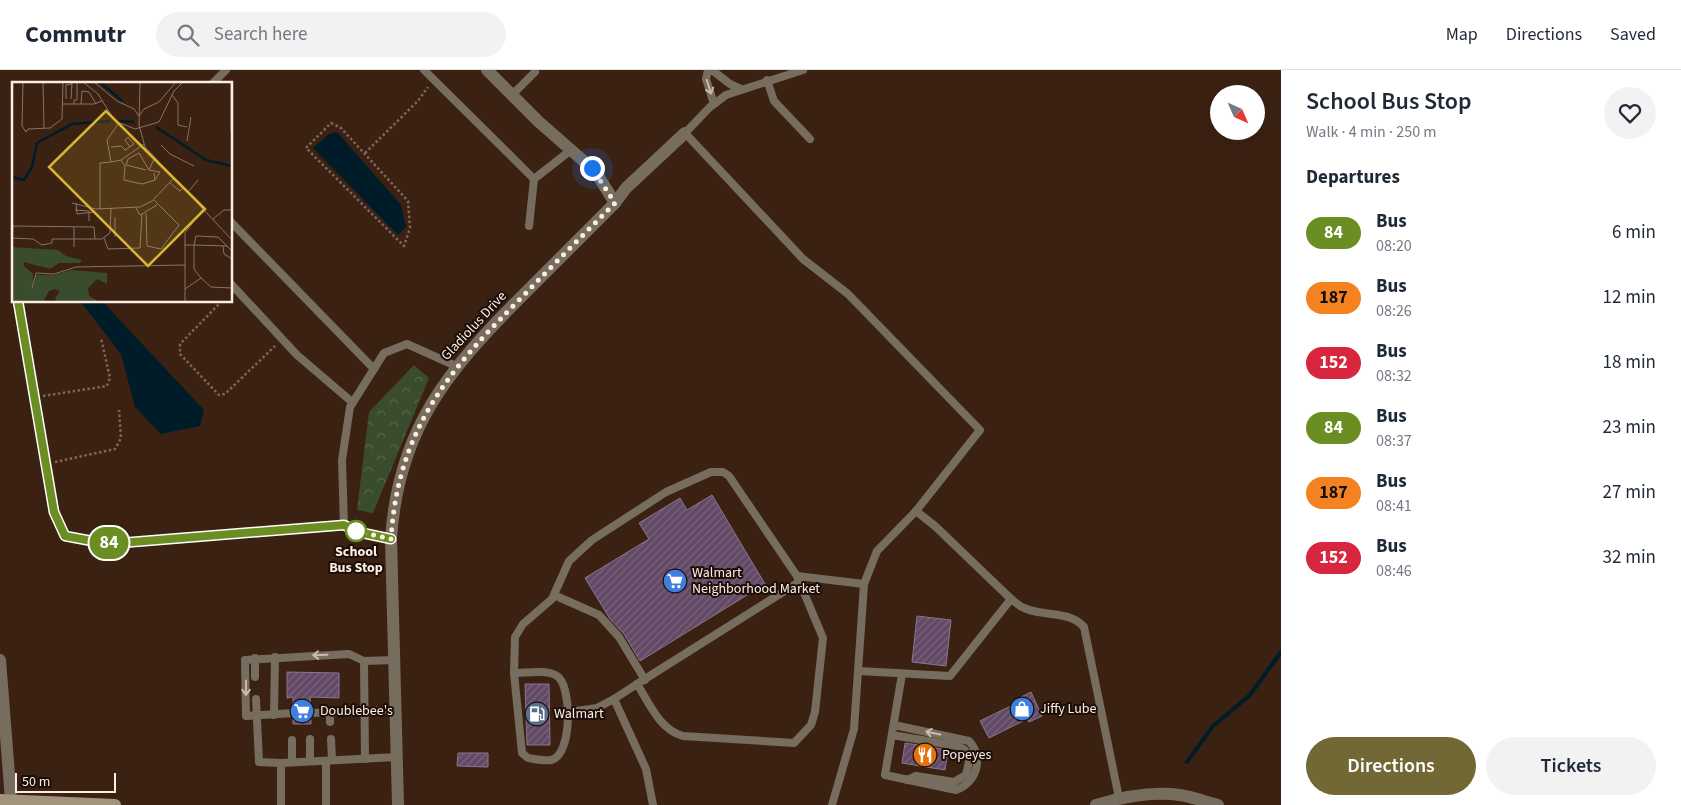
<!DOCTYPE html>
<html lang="en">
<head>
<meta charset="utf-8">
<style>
	body { margin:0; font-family:"Source Sans 3",sans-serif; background:#f2f2f3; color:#1f2937; height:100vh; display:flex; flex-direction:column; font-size:19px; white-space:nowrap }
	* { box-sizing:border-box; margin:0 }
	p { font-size:16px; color:#747a83 }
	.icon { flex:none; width:28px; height:28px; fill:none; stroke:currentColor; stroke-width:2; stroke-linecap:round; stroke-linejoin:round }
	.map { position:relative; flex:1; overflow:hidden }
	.drawer { display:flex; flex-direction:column; background:#fff; width:400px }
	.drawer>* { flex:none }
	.badge { padding:0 10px; border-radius:16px; font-size:18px; line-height:32px }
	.needle { width:32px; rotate:135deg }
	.buttons { position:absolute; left:1210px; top:15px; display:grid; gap:10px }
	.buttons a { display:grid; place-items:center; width:55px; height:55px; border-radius:50%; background:#fff; box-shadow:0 5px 20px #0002; font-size:25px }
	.scale { position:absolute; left:15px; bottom:12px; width:101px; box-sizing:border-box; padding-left:5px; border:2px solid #ffede3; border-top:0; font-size:14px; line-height:18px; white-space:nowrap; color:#ffede3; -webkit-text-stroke:4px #1a0e08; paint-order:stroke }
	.you { position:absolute; width:25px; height:25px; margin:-12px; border:4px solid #fff; border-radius:50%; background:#1a73e8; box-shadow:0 0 0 8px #1a73e833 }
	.map>.badge { position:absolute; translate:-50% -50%; box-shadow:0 0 0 2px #fff }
	h2 { padding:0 25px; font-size:19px; line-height:45px }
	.round { display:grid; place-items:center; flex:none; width:52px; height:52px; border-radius:26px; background:#f2f2f3 }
	.summary { display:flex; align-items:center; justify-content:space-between; height:85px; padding:0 25px }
	h1 { font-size:24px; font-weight:600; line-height:38px }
	.action { display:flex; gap:10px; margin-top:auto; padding:10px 25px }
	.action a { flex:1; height:58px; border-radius:30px; background:#726836; color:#fff; font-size:20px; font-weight:600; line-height:58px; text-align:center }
	.action a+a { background:#f2f2f3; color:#1f2937 }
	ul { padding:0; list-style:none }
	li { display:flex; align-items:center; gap:15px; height:65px; padding:0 25px }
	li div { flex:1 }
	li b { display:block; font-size:19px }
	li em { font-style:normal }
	li .badge { min-width:55px; font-weight:700; text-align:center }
	header { display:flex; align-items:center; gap:30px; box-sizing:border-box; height:70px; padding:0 25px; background:#fff; border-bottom:1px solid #e0e1e3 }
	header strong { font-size:24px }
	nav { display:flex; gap:28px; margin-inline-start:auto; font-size:18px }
	.search { width:350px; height:45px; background:#f2f2f3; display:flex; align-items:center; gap:12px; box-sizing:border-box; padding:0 18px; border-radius:28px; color:#747a83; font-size:19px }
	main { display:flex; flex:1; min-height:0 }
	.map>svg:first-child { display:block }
	.park { fill:url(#park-crowns) }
	.water { fill:#001c28 }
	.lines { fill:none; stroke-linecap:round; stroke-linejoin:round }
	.stream { stroke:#001c28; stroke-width:4 }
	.building { fill:url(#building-hatch); stroke:#8c758f }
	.path { stroke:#7e6759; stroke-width:2.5; stroke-dasharray:2.5 2.5; stroke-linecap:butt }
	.service { stroke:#766d5e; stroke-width:8 }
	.minor { stroke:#766d5e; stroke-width:12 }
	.tertiary { stroke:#766d5e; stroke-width:12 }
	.secondary { stroke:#a2947c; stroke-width:12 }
	.oneway { stroke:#c8baae }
	.line-casing { stroke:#fff; stroke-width:11 }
	.line { stroke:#6b8e23; stroke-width:8 }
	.walk { stroke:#ffede3; stroke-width:5; stroke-dasharray:0 9 }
	.stop-dot { fill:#fff; stroke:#6b8e23; stroke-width:2.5 }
	.labels { text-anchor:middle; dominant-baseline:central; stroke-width:4; stroke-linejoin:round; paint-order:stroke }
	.street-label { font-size:14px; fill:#ffede3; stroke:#1a0e08 }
	.stop-label { font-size:14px; font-weight:bold; fill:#ffede3; stroke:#1a0e08 }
	.poi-label { font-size:14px; fill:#ffede3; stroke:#1a0e08; text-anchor:start }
	.inset-river { fill:none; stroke:#001c28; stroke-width:2.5 }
	.inset-road { fill:none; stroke:#897366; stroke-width:1 }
	.view { fill:#d7b434; fill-opacity:0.15; stroke:#d7b434; stroke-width:2.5 }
	.inset-edge { fill:none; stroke:#ffede3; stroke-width:2.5 }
</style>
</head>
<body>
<header>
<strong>Commutr</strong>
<div class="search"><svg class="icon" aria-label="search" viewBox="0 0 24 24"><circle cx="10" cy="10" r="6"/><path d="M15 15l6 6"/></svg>Search here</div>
<nav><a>Map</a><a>Directions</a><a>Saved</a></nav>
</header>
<main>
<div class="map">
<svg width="1281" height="735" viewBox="0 0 1281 735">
	<defs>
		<pattern id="park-crowns" width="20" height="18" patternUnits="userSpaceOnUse" patternTransform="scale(1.25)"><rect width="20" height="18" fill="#3a4c2e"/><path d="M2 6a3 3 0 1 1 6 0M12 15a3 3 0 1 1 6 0" fill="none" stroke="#58664c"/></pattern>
		<pattern id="building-hatch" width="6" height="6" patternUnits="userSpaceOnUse" patternTransform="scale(1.25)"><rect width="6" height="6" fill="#624966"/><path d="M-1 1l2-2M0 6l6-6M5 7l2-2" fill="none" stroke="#7a647c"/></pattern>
	</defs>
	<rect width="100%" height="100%" fill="#3b2112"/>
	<path class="park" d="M414,295L429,308L373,443L357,440L369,342Z"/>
	<g class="water">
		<path d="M337,62L401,135L406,157L398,165L313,78L329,64Z"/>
		<path d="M80,231H102L204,340L200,356L161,364L135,337L121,284Z"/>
	</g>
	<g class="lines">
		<path class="stream" d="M1187,692L1213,656L1250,625L1281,582"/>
	</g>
	<g class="building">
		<path d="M712,425L765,514L640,591L624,564L610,549L585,508L649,469L639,453L680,428L687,440Z"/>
		<path d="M917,546L951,550L946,596L912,592Z"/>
		<path d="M287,602L339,603V628L310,627L311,637L304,643L307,648L311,649V654H293V649L297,647L300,642L293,637V627L287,628Z"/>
		<path d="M525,614H549L550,675H527Z"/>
		<path d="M1031,622L1042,646L1029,652L1027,649L989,668L980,651L1019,632L1017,629Z"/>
		<path d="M905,673L948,680L945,700L902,693Z"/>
		<path d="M458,683H488V697L457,696Z"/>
	</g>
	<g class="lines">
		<g class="path">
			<path d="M331,53L341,58L408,131L410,158L404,176L306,78Z"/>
			<path d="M365,83L418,31L428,17"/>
			<path d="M222,231L180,274V284L219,325L225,324L275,276"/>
			<path d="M43,326L107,316L110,308L101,268"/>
			<path d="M55,392L115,379L121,368L119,340"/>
		</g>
		<g class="service">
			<path d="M424,0L534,109"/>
			<path d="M708,0L706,9L714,34"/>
			<path d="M712,0L730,14L741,19"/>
			<path d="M803,0L726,25L710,37L685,63L803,189L848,224L980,360L916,441"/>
			<path d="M767,10L774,31L810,69"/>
			<path d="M212,14L226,0"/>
			<path d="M512,25L535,2"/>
			<path d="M231,152L374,299"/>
			<path d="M529,156L534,109L571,80"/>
			<path d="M231,214L297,285L352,332"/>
			<path d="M17,231L54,441L65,466L108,474L344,455L358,462L391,469"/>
			<path d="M344,455L342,390L350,337L384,283L407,274L456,296"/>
			<path d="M554,525L599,545L619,567L645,610"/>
			<path d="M859,601L950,606L1011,529"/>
			<path d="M514,603L515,567L523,554L552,529L569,491L592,470L666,422L711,402H723L729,406L797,506L864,514"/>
			<path d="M514,603C526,603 547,599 557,606C572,615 573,685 551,690C544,691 535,689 528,688L522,683Z"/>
			<path d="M255,607V588"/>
			<path d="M637,614L799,512"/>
			<path d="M256,629L259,692L281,693"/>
			<path d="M614,629L637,614C650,634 659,659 683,666L794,673L811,655L815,642L823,568L797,506"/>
			<path d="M330,642V652"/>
			<path d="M569,642L597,638L614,629L646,699L653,735"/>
			<path d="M294,643L246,646L245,590L349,584L364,591"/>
			<path d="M310,643L396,640"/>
			<path d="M274,645L275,587"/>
			<path d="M894,655L969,671C984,687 977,713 956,720L885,705L902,604"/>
			<path d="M892,665L958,676L965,680L970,687L966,705L954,712L916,706L907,710"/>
			<path d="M331,669L332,690"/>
			<path d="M292,670V692"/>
			<path d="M365,689L364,591L395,590"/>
			<path d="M310,691V669"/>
			<path d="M281,735V693L397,687"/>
			<path d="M326,735V691"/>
			<path d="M832,735L854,659L864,514L877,481L916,441L935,456L1011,529C1015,532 1019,536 1024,538C1044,547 1069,540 1084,557L1119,728"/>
		</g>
		<g class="minor">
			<path d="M487,0L539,52L595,101L615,133"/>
			<path d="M398,735L391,469C398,358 449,299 524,224C555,193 585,163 615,133L626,118L685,63"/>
		</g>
		<g class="tertiary">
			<path d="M0,590L11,730"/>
			<path d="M1096,735C1122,727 1153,721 1180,725C1193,727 1206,732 1218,735"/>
		</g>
		<path class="secondary" d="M0,730L115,735"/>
	</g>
	<defs><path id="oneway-shaft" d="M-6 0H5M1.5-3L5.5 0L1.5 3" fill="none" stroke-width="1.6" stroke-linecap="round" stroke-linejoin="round" transform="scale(1.25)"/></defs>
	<g class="oneway">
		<use href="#oneway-shaft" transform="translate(709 17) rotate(72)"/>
		<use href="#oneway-shaft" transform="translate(320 585) rotate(178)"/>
		<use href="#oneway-shaft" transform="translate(246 618) rotate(90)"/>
		<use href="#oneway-shaft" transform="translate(933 663) rotate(-168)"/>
	</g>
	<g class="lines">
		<g class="line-casing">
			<path id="line" d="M18,231L54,442L65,466L108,474L344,455L358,462L391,469"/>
		</g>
		<use href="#line" class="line"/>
		<path class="walk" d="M356,461L391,469C398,358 449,300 524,225C554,194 585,163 615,133L592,98"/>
	</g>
	<defs>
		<g id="supermarket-disc" transform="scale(1.25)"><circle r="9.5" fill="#3f7fe0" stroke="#1a0e08"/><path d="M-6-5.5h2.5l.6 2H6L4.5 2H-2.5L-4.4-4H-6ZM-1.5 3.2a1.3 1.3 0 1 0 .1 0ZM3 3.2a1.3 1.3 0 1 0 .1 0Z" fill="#fff"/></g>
		<g id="shop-disc" transform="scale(1.25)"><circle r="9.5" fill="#3f7fe0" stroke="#1a0e08"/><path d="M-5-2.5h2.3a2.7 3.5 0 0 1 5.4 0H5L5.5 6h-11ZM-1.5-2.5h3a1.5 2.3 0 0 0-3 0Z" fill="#fff"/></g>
		<g id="fuel-disc" transform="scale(1.25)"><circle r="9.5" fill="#5c6f8a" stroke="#1a0e08"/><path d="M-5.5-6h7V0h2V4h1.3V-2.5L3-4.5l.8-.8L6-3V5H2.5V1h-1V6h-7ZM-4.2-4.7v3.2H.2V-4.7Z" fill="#fff"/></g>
		<g id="restaurant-disc" transform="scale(1.25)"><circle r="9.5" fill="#e8710a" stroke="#1a0e08"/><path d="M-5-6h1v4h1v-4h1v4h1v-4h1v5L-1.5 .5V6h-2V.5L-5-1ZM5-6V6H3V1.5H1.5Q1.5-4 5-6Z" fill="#fff"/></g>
	</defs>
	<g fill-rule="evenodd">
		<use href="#supermarket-disc" x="675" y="511"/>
		<use href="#shop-disc" x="1022" y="639"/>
		<use href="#supermarket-disc" x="302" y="641"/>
		<use href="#fuel-disc" x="537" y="644"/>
		<use href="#restaurant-disc" x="925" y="685"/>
	</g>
	<circle class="stop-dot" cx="356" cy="461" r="10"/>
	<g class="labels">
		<g class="street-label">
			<text transform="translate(474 256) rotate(-47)">Gladiolus Drive</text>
		</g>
		<g class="stop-label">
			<text x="356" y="482">School<tspan x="356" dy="16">Bus Stop</tspan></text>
		</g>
		<g class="poi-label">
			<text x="692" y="503">Walmart<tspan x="692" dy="16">Neighborhood Market</tspan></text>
			<text x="1040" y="639">Jiffy Lube</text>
			<text x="320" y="641">Doublebee's</text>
			<text x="554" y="644">Walmart</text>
			<text x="942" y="685">Popeyes</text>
		</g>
	</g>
	<g transform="translate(12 12)">
		<rect width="220" height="220" fill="#3b2112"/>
		<path d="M0,165L46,168L54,174L70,178L68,181H47L38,187L12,180V184L21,192V208L24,193H42L59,188L95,191V202L85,197L76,206L77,214L88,220L45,219L43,216L48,209L42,207L37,209L31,220H0Z" fill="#3a4c2e"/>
		<path class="inset-river" d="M88,0L110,19M107,39L122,40M144,45L194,78L220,84M0,95L12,98L20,85L25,61L60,42L98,39"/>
		<path class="inset-road" d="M11,0L10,44L14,50L16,47L38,46L50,37L51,0M31,0L32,46M71,0L86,12L103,39L123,47L147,40L162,9L171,0M82,0L105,19L122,27L127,34L132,27L147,20L164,0M128,0L127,43L133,65L220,158M219,0V50M160,13L166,21V43L175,45M54,17V3L60,2M59,17L60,1M51,22H82L90,19M62,22V18H65V0M69,22L70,9L77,10L84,22M106,42L95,58L99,80L109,78L132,62M175,59L179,35M149,63L158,72L182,84M99,65L109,64L114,69M113,68L122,62L116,55L113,58L118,65M109,78L113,84L112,98L130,102L143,98M114,83L116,77L127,71L137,88M114,83L134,88M142,91L143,98L148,90L137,88L142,77M158,101L168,109L171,106M176,110L186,98M60,121L84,127L128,125L140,119L162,96M64,121L65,132L81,130M124,126L128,133L145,123M88,127V81L99,80M63,128L77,129V139M134,131L135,164L149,167L167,143L142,118M103,135V155M201,137L212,128H220M62,145V165M0,156L21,157L30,163L40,161V157H90L98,151L99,126M92,156L96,167L128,166L130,132M173,163H182L184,154L206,155L220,169M0,164L1,144L82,145L83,157M211,164L212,172L220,177M189,196L199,205L220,206M20,207L24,191L42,192L64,185L173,183M173,207L189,196L182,187V163L215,164M173,220V151L191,127"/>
		<path class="view" d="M94,29L193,127L136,184L37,85Z"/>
		<rect width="220" height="220" class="inset-edge"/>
	</g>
</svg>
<div class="buttons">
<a><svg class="needle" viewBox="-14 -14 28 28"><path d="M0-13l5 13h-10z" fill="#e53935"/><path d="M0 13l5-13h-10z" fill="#747a83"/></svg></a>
</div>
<div class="scale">50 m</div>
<div class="you" style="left:592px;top:98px"></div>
<b class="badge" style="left:109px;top:473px;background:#6b8e23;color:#fff">84</b>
</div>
<section class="drawer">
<div class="summary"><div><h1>School Bus Stop</h1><p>Walk · 4 min · 250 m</p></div><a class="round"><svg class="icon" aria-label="heart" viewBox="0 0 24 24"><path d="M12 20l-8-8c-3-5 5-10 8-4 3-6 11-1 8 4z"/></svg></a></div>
<h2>Departures</h2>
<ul>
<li><span class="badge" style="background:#6b8e23;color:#fff">84</span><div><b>Bus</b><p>08:20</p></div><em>6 min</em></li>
<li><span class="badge" style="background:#f58220;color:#111">187</span><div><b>Bus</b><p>08:26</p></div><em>12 min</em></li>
<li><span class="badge" style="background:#d7263d;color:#fff">152</span><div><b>Bus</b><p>08:32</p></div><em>18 min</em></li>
<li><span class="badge" style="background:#6b8e23;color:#fff">84</span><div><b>Bus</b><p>08:37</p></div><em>23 min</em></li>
<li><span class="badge" style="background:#f58220;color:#111">187</span><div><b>Bus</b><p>08:41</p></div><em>27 min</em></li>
<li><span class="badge" style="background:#d7263d;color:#fff">152</span><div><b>Bus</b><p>08:46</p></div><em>32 min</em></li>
</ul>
<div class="action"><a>Directions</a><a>Tickets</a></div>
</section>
</main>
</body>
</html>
